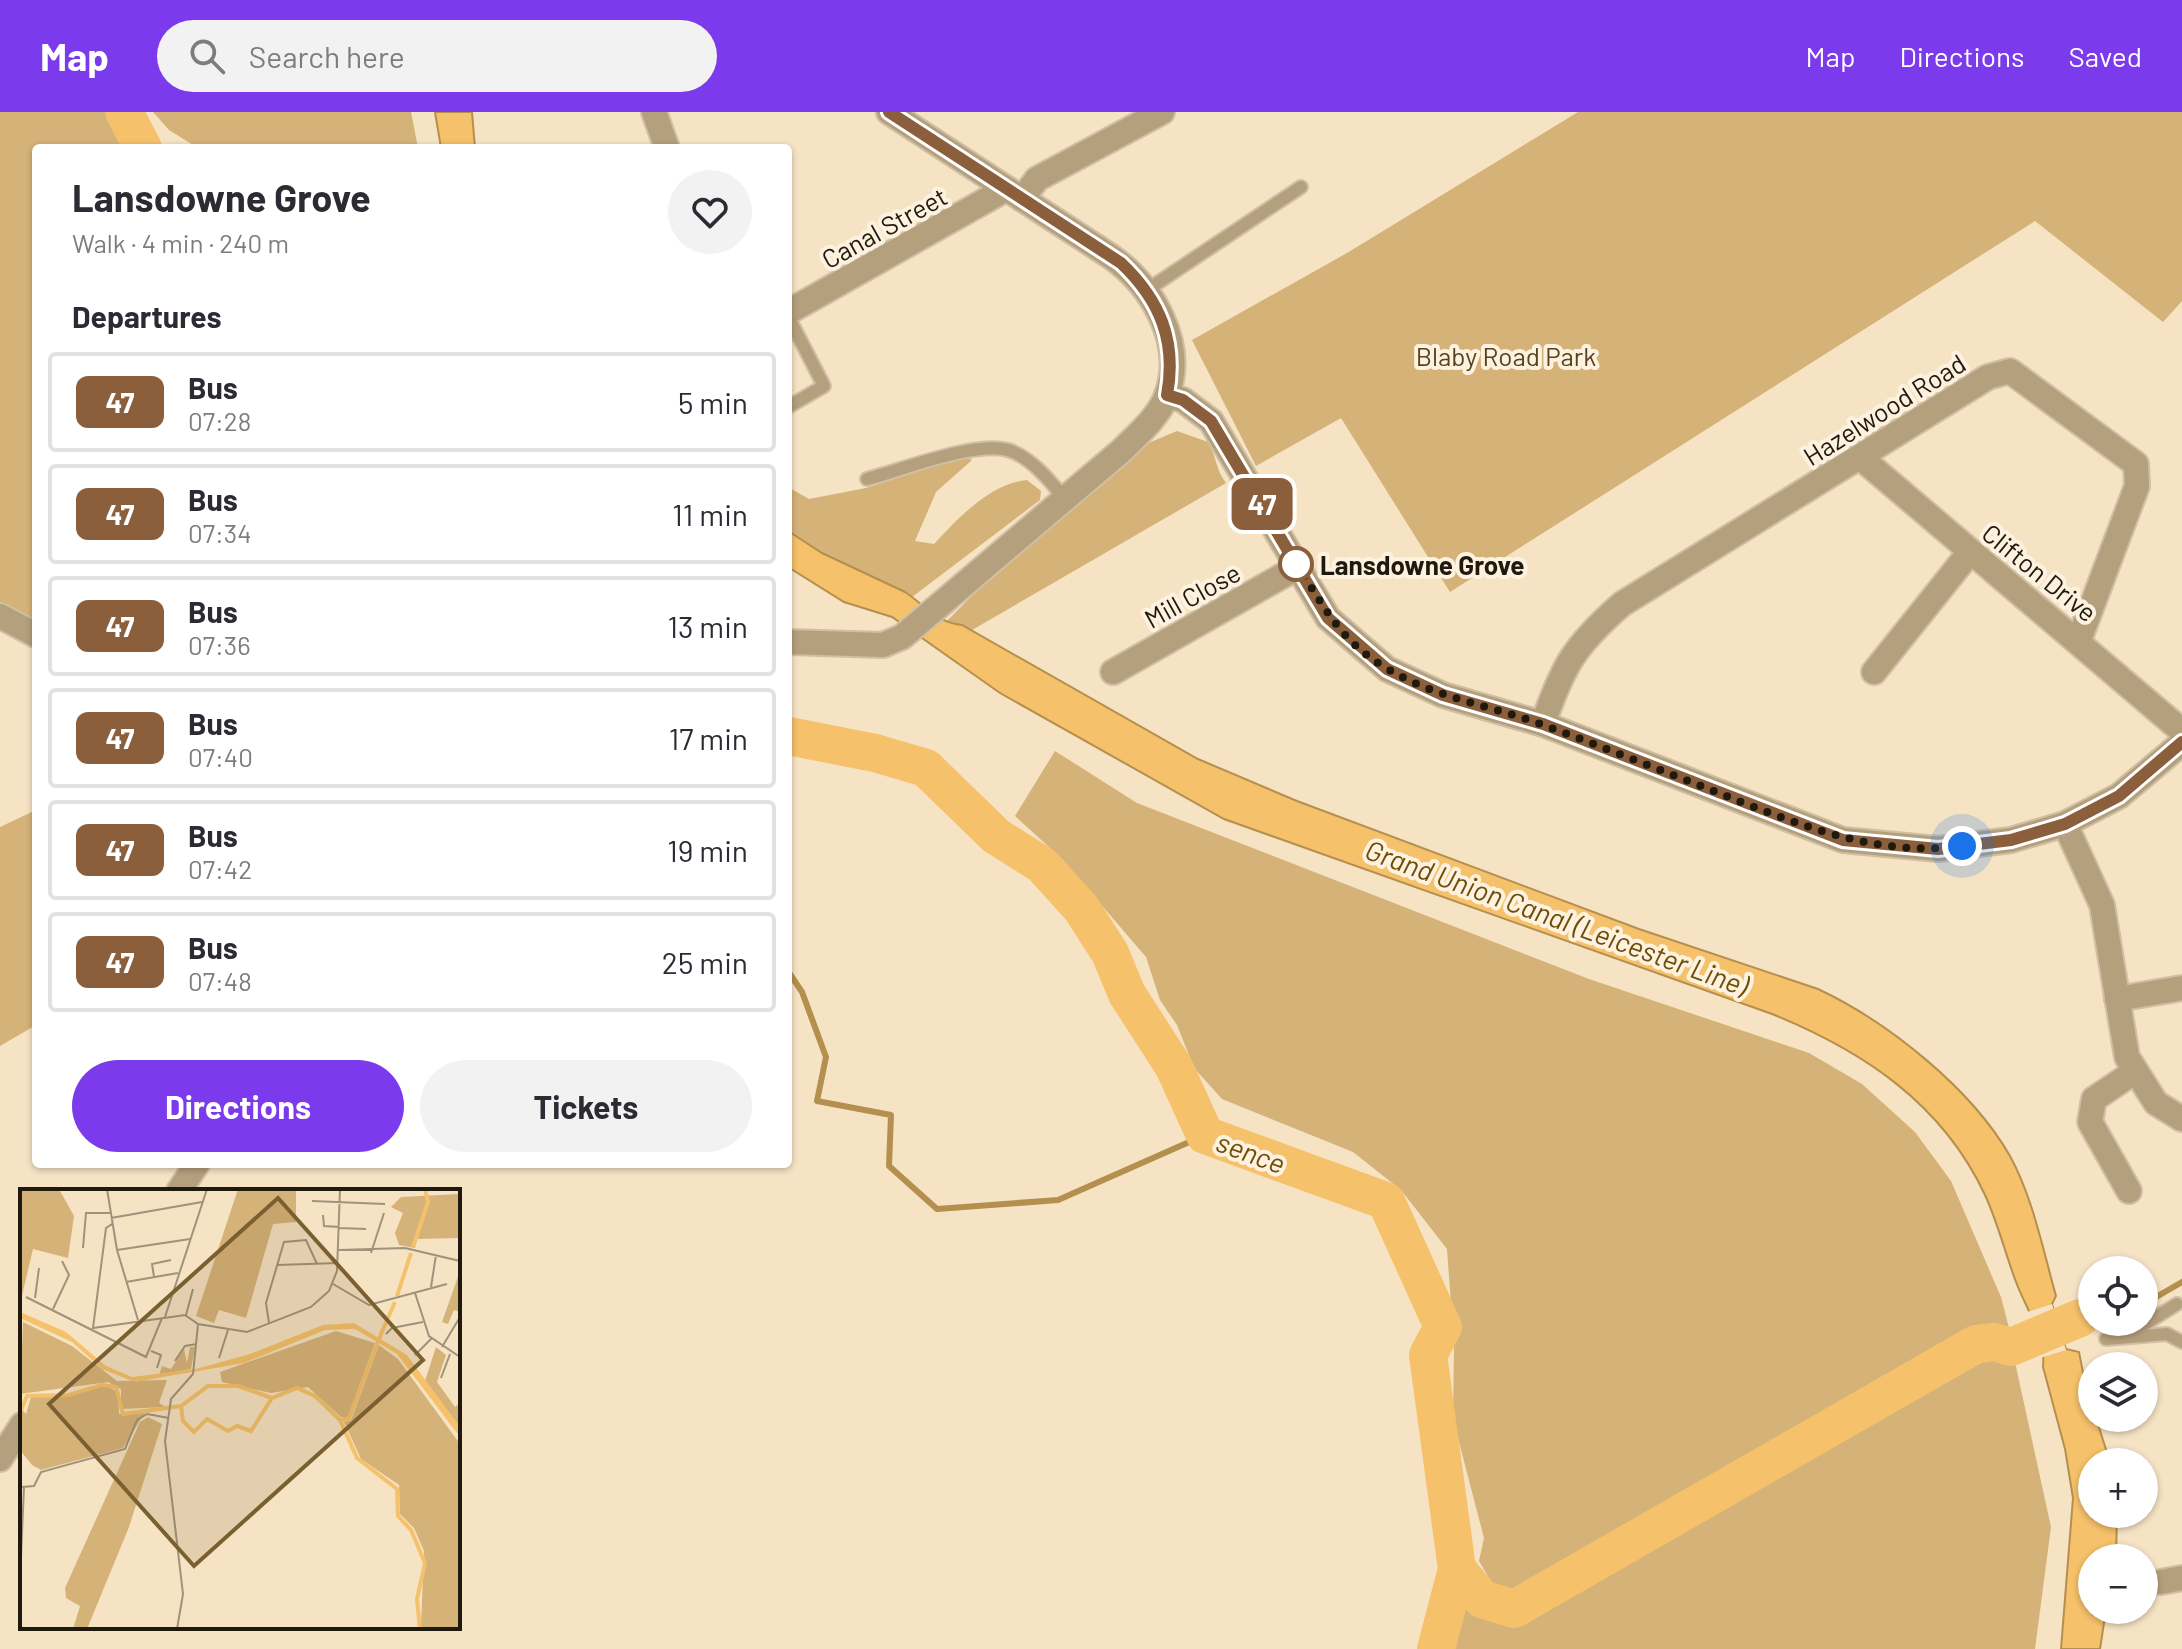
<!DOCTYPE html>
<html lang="en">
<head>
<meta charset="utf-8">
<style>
	body { margin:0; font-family:Barlow,sans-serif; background:#f2f2f3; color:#2b2b33; height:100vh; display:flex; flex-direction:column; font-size:30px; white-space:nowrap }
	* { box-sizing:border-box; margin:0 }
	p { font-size:26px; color:#7c7c81 }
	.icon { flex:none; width:44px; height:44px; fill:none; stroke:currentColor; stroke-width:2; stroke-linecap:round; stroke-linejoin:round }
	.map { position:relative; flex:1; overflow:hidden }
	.side { position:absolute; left:32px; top:32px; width:760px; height:1024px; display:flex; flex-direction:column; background:#fff; border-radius:8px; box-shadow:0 2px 6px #0004 }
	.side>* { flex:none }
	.badge { padding:0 16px; border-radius:12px; font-size:28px; line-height:52px }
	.buttons { position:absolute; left:2078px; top:1144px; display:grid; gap:16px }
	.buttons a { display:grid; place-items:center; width:80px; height:80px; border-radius:50%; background:#fff; box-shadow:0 2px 6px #0004; font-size:40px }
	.you { position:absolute; width:40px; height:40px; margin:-20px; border:6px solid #fff; border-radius:50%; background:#1a73e8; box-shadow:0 0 0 12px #1a73e833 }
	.map>.badge { position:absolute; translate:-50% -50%; box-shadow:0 0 0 4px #fff }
	h2 { padding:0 40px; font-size:30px; line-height:72px }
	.round { display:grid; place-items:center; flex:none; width:84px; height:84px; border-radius:42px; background:#f2f2f3 }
	.overview { display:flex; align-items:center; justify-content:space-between; height:136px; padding:0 40px }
	h1 { font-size:38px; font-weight:700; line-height:60px }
	.cta { display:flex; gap:16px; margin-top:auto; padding:16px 40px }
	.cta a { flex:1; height:92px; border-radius:48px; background:#7c3aed; color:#fff; font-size:32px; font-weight:700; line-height:92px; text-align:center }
	.cta a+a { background:#f2f2f3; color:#2b2b33 }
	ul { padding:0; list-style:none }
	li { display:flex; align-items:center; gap:24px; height:100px; margin:0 16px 12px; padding:0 24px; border:4px solid #e1e1e2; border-radius:8px }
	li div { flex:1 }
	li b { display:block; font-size:30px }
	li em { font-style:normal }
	li .badge { min-width:88px; font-weight:700; text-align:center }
	header { display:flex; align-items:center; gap:48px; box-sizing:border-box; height:112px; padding:0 40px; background:#7c3aed; color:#fff }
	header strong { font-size:38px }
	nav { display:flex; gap:44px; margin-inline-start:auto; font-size:28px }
	.search { width:560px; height:72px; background:#f2f2f3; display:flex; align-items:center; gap:20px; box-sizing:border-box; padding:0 28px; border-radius:44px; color:#7c7c81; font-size:30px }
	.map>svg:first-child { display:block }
	.green { fill:#d5b278 }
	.water { fill:#f5c16a; stroke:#b58f4e; stroke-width:2 }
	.pier { fill:#f6e3c4 }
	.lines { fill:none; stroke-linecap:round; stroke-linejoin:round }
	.stream { stroke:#b58f4e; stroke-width:6 }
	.river { stroke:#f5c16a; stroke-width:38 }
	.service-casing { stroke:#cfbfa3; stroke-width:16 }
	.minor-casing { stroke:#cfbfa3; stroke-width:28 }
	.tertiary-casing { stroke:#cfbfa3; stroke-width:28 }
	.service { stroke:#b5a07d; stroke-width:12 }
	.minor { stroke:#b5a07d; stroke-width:24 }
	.tertiary { stroke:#b5a07d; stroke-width:24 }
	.line-casing { stroke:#fff; stroke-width:18 }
	.line { stroke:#8b5e3c; stroke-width:12 }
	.walk { stroke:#20190e; stroke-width:8; stroke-dasharray:0 14.4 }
	.stop-dot { fill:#fff; stroke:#8b5e3c; stroke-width:4 }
	.labels { text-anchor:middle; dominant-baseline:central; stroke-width:8; stroke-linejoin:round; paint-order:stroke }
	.street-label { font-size:26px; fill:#20190e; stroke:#fdf1df }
	.park-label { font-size:26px; fill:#58431e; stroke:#fdf1df }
	.stop-label { font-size:26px; font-weight:bold; fill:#20190e; stroke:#fdf1df; text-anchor:start }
	.water-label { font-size:28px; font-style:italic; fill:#6f4e07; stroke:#fdf1df }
	.inset-river { fill:none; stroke:#f5c16a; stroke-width:4 }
	.inset-road { fill:none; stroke:#a0927b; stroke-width:2 }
	.view { fill:#7a5f31; fill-opacity:0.15; stroke:#7a5f31; stroke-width:4 }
	.inset-edge { fill:none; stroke:#20190e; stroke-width:4 }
</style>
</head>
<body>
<header>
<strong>Map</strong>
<div class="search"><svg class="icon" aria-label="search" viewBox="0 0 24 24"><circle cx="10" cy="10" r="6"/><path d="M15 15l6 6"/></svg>Search here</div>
<nav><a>Map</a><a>Directions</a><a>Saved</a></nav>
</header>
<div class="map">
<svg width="2182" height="1537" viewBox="0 0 2182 1537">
	<rect width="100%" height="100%" fill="#f6e3c4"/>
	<g class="green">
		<path d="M0,0H107L134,36H36V511L0,492Z"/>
		<path d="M153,0H411L418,36H198L169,18Z"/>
		<path d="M1578,0H2182V189L2163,210L2035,109L1450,480L1341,306L1256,354L1192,228L1347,141Z"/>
		<path d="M1177,319L1208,330C1217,345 1215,357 1226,371L972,518L962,513L945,511L1014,441L1146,332Z"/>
		<path d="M966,344L972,348L936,380L915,429L934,432C958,406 991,371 1027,368L1041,379L1040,388L912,485L822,441L788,419V375L809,387L866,376Z"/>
		<path d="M1055,639L1137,691L1589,867L1809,941L1862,972L1915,1020L1951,1069L2001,1185L2010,1220L1970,1221L1517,1482L1493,1473L1479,1449L1484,1426L1453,1307L1454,1232L1447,1137L1401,1078L1353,1040L1222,987L1194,956L1177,913L1160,888L1146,845L1061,746L1015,704Z"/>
		<path d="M36,698V913L0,934V715Z"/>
		<path d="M1992,1245L2015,1250L2051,1415L2035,1537H1451L1468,1487L1480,1503L1516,1511Z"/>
	</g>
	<g class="water">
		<path d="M435,0H472L475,36H441Z"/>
		<path d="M788,419L822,441L905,480C925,493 935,510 962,513L1198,647L1297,689L1639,817L1818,877C1888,910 1971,976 2010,1044C2033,1086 2043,1138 2056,1184L2052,1192L2066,1237L2079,1240L2092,1306H2096L2110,1350H2092V1402H2117L2116,1446H2092V1498H2106L2100,1537H2061L2073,1386L2065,1337L2043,1255C2046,1224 2026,1197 2016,1170C2005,1141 1998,1111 1985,1083C1942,991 1863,939 1772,902L1224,707L1000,581L892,505L844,490L788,455Z"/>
	</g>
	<path class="pier" d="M2052,1192L2066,1238L2040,1246L2027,1200Z"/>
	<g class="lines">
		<g class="stream">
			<path d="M788,859L802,880L826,945L817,989L891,1003L889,1054L937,1097L1058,1088L1205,1023"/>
			<path d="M2144,1192L2182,1170"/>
			<path d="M2080,1206L2092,1207"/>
		</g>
		<g class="river">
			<path d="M124,0L143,36"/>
			<path d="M788,624L875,641L926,656L996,724L1042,753L1081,796L1110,841L1127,882L1174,955L1205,1023L1386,1089L1443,1215L1428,1243L1457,1457L1436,1537"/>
			<path d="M1457,1457L1482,1487L1514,1497L1976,1232L1994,1230L2011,1235L2080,1206"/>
		</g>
		<g class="service-casing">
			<g id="service">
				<path d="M1147,178L1301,75"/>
				<path d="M788,204L824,274L788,295"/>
				<path d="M867,367C902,358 974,329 1008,338C1031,345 1051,370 1065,387"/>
				<path d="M2137,1224L2142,1214L2177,1192"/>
				<path d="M2106,1227L2167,1222L2182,1230"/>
			</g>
		</g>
		<g class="minor-casing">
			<g id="minor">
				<path d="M654,0L667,36"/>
				<path d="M1022,87L1037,67L1162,0"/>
				<path d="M788,200L1006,77"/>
				<path d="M1167,283L1183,288L1211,309L1328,506L1387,557L1443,583L1543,612L1843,728L1938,737L2011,728L2065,712L2119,684L2182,631"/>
				<path d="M1861,346L2182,619"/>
				<path d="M0,504L36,523"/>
				<path d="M1113,560L1298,455"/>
				<path d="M1874,560L1970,440"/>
				<path d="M1543,612C1563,553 1575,533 1622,492L1988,265L2010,259L2136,352L2137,374L2079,528"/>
				<path d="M2065,712L2102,793L2127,945L2156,991L2182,1007"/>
				<path d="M2117,887L2182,876"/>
				<path d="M2129,1079L2090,1010L2094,987L2134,960"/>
				<path d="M2161,1470L2182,1466"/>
			</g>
		</g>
		<g class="tertiary-casing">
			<g id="tertiary">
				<path d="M788,530L883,533L902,525L1120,340C1137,323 1158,306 1167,283C1186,231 1152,173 1110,144L889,0"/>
				<path d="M179,1079L197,1052"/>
				<path d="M0,1347L22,1313"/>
			</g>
		</g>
		<use href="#service" class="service"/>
		<use href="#minor" class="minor"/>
		<use href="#tertiary" class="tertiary"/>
	</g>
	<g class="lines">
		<g class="line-casing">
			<path id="line" d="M889,0L1121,151C1160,188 1177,229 1167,283L1183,288L1211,309L1328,506L1387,557L1443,583L1543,612L1843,728L1938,737L2011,728L2065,712L2119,684L2182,630"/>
		</g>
		<use href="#line" class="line"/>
		<path class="walk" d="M1296,452C1325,495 1339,528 1386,556C1435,586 1493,594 1546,614C1603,635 1660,658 1716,680C1795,711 1876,746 1962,734"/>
	</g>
	<circle class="stop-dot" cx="1296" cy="452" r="16"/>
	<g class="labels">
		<g class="street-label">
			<text transform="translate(884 115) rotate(-29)">Canal Street</text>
			<text transform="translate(1884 297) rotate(-32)">Hazelwood Road</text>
			<text transform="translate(2040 460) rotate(39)">Clifton Drive</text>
			<text transform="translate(1192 483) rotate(-29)">Mill Close</text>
		</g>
		<g class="park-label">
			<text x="1506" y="243">Blaby Road Park</text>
		</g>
		<g class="stop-label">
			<text x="1320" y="452">Lansdowne Grove</text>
		</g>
		<g class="water-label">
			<text transform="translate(1557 805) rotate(20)">Grand Union Canal (Leicester Line)</text>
			<text transform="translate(1251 1040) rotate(20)">sence</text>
		</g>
	</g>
	<g transform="translate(20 1077)">
		<rect width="440" height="440" fill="#f6e3c4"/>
		<path d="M0,0H39L54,27L48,69L13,60L0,115ZM218,0H276V33L253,35L226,129L199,121L194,134L176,127ZM440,5V49L397,50L395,59L379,56L375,44L383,24L371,18L381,8ZM440,82V123L434,121L428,135L422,133ZM3,133L52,157L97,192L147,191L139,214L146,218L101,220V200L88,193L0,205ZM316,142L355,154L328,228H321L288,198L251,204L202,193L200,183ZM359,156L378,170L440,255V440H396L401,436L404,362L394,339L380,325L379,296L341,270L324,233L331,231ZM170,158H175L171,180L139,186L142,177L151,180L164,160L167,174ZM416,158L426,166L417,193L435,218L440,214V238L405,192ZM84,196L98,203L99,225L126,222L103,259L21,281L12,276L0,261V218L6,225L11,208L48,207ZM128,228L142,235L109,338L67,440H53L60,417L46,409L45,399L120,233Z" fill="#d5b278"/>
		<path d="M0,123L46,143L86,177L112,188L176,180L230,165L303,136L334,134L387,166L440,238V248L377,165L335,140L305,141L224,174L115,193L82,180L52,153L0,129Z" fill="#f5c16a"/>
		<path class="inset-river" d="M393,58L408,13L405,0M377,107L391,64M361,145L375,113M161,217L163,232L174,243L187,230L208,242L217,237L231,242L252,209M0,223L7,207L49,206L82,196L96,198L103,225L161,217L188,197H218L252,209L277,199L295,207L320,231L337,269L377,300L378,327L391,341L405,374L397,410L400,440M321,231L329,229L361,145"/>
		<path class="inset-road" d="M87,0L97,61L118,131M292,12L365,15M303,26L304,37L319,38M91,29L182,13M92,35L86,39L73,139L165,126L178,135L227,143L291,118L309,102L317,82L320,0M319,39L346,40M63,59L66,24H90M97,61L170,50M318,61L385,59L440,72M351,64L364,24M257,76L318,74M134,88L132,75L151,71M106,93L158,84M313,95L349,116L427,95M411,98L416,66M395,104L409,147L440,168M6,108L126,168L142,129M15,109L19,79M33,120L49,86L42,72M166,126L173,100M145,128L187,0M249,134L246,114L264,53L286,51L297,75M366,145L372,139L403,133M422,158L440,128M131,162L141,166L137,179M395,166L412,149M199,169L208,141M155,172L165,157L177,155M421,189L430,165M2,298L14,297L21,283L105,260L117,231L127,225L149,229M0,391L4,298M157,440L163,405L145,252L151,210L173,185L178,135"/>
		<path class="view" d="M258,9L403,171L174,377L29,215Z"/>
		<rect width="440" height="440" class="inset-edge"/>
	</g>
</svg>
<div class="buttons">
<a><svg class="icon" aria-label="locate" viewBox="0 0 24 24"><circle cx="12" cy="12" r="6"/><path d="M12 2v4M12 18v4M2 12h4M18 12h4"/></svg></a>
<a><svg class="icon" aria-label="layers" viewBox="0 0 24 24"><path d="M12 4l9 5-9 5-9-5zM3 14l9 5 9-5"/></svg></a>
<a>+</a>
<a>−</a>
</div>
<div class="you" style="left:1962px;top:734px"></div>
<b class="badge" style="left:1262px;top:392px;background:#8b5e3c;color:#fff">47</b>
<section class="side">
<div class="overview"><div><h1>Lansdowne Grove</h1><p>Walk · 4 min · 240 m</p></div><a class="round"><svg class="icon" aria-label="heart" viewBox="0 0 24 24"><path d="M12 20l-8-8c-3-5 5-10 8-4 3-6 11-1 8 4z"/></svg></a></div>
<h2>Departures</h2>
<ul>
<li><span class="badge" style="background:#8b5e3c;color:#fff">47</span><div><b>Bus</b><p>07:28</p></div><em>5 min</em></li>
<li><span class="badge" style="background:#8b5e3c;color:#fff">47</span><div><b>Bus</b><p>07:34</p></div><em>11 min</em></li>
<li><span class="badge" style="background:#8b5e3c;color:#fff">47</span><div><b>Bus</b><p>07:36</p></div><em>13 min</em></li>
<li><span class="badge" style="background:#8b5e3c;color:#fff">47</span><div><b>Bus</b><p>07:40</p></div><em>17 min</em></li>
<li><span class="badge" style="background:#8b5e3c;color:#fff">47</span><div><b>Bus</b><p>07:42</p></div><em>19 min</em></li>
<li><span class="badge" style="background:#8b5e3c;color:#fff">47</span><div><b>Bus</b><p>07:48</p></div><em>25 min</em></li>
</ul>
<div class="cta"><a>Directions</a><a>Tickets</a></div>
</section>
</div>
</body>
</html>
